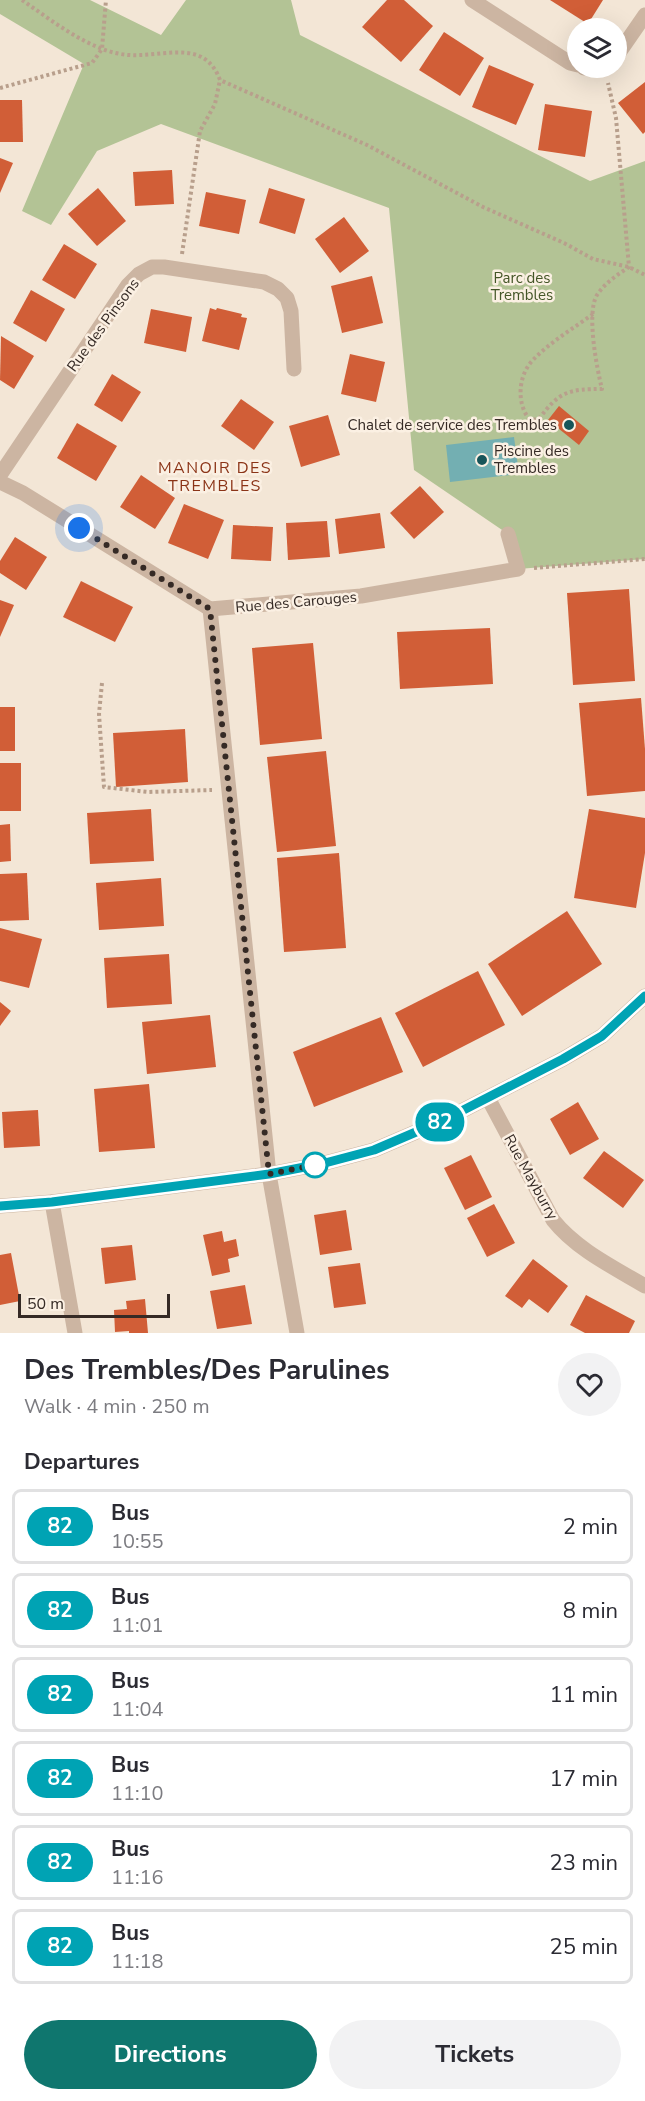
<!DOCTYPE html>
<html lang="en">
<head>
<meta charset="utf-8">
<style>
	body { margin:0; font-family:"Nunito Sans",sans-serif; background:#f2f2f3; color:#2b2b33; height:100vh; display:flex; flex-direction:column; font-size:22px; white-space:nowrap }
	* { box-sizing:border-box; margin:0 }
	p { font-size:20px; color:#7c7c81 }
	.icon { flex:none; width:33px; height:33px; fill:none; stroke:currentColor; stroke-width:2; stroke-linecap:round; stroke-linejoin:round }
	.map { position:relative; height:1333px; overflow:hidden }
	.panel { display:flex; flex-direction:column; background:#fff; flex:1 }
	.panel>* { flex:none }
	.badge { padding:0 12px; border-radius:20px; font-size:21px; line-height:39px }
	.tools { position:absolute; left:567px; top:18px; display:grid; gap:12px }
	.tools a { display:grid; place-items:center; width:60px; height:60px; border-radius:50%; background:#fff; box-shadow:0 6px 24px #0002; font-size:30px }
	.scale { position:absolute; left:18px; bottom:15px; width:152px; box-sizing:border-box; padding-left:6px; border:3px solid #352a25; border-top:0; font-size:16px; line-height:21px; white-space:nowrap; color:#352a25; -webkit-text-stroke:4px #fbf0e3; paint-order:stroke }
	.you { position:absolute; width:30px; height:30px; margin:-15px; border:4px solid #fff; border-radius:50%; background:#1a73e8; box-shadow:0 0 0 9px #1a73e833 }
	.map>.badge { position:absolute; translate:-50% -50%; box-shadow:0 0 0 3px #fff }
	h2 { padding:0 24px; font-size:22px; line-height:54px }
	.round { display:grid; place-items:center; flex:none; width:63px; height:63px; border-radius:32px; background:#f2f2f3 }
	.headline { display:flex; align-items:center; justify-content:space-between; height:102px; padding:0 24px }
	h1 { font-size:28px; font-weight:700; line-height:45px }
	.cta { display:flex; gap:12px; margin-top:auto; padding:12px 24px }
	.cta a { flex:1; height:69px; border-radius:36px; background:#0f766e; color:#fff; font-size:24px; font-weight:700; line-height:69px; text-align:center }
	.cta a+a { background:#f2f2f3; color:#2b2b33 }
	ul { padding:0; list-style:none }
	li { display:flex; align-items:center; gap:18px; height:75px; margin:0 12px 9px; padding:0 12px; border:3px solid #e1e1e2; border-radius:9px }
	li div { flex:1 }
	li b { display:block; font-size:22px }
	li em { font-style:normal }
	li .badge { min-width:66px; font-weight:700; text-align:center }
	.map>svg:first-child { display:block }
	.green { fill:#b3c395 }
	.water { fill:#73afb2 }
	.building { fill:#d15e37 }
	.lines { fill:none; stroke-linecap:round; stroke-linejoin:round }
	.path { stroke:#b89f8c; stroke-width:4; stroke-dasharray:3 3; stroke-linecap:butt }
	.minor { stroke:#ccb5a2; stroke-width:15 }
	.line-casing { stroke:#fff; stroke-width:14 }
	.line { stroke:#00a3b4; stroke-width:9 }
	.walk { stroke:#352a25; stroke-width:6; stroke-dasharray:0 10.8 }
	.poi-dot { fill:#17555a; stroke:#fbf0e3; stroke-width:2 }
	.stop-dot { fill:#fff; stroke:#00a3b4; stroke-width:3 }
	.labels { text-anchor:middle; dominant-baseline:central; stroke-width:5; stroke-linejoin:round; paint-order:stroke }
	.park-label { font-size:15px; fill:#445627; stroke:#fbf0e3 }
	.street-label { font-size:15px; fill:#352a25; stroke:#fbf0e3 }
	.poi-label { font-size:15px; fill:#352a25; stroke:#fbf0e3; text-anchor:end }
	.neighbourhood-label { font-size:16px; letter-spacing:1.5px; fill:#8b3417; stroke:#fbf0e3 }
</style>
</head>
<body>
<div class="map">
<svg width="645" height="1333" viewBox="0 0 645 1333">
	<rect width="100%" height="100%" fill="#f3e6d6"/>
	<path class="green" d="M0,0H90L161,35L186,0H291L300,35L590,181L645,161V559L518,569L508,534L414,470L389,208L161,124L97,151L51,225L22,211L84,64L0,14Z"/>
	<path class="water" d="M514,437L519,474L450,482L446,445Z"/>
	<g class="building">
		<path d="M387,0H404L433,26L401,62L362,27Z"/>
		<path d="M550,0H603L588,24Z"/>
		<path d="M444,32L484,58L460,96L419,70Z"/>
		<path d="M489,65L534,84L516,125L472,107Z"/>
		<path d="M645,82V132L643,134L618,103Z"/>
		<path d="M0,100H22L23,142H0Z"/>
		<path d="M545,104L592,111L585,157L538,150Z"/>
		<path d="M0,158L13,163L0,193Z"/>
		<path d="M172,170L174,204L135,206L133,172Z"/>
		<path d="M98,188L126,221L97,246L68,214Z"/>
		<path d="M269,188L305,199L295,234L259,223Z"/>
		<path d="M206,192L246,200L239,234L199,226Z"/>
		<path d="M344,217L369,251L340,273L315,239Z"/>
		<path d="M64,244L97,264L75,299L42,280Z"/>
		<path d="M372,276L383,323L342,333L331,286Z"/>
		<path d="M31,290L65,309L46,342L13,323Z"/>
		<path d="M210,308L216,310L217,308L242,314L241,317L247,318L239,350L202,341Z"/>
		<path d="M151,309L192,317L186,352L144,343Z"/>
		<path d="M1,336L34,356L14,389L0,380Z"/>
		<path d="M350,354L385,362L376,402L341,394Z"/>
		<path d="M112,374L141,392L122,422L94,405Z"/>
		<path d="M241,399L274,422L254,450L221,426Z"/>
		<path d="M559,406L589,431L579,445L548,420Z"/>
		<path d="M328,415L340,455L301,467L289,426Z"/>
		<path d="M77,423L117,446L96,481L57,458Z"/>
		<path d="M141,475L175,498L155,529L120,507Z"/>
		<path d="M420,486L444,512L414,539L390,513Z"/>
		<path d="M184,504L224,520L208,559L168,543Z"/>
		<path d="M380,513L385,548L339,554L335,519Z"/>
		<path d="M327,521L330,557L288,560L286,523Z"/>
		<path d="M233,525L273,527L271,561L231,559Z"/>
		<path d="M15,537L47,557L26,590L0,573V561Z"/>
		<path d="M81,581L133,607L115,642L63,617Z"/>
		<path d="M629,589L635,681L573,685L567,593Z"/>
		<path d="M0,600L14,605L0,637Z"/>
		<path d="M490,628L493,684L400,689L397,632Z"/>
		<path d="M313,643L322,739L260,745L252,648Z"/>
		<path d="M641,698L645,749V791L587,796L579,703Z"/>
		<rect x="0" y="707" width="15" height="44"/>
		<path d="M185,729L188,782L116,787L113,733Z"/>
		<path d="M326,751L336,846L277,852L267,757Z"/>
		<rect x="0" y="763" width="21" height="48"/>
		<path d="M151,809L154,861L90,864L87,813Z"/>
		<path d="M589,809L645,818V853L636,908L574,898Z"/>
		<path d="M10,824L11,861L0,862V825Z"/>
		<path d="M339,853L346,948L284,952L277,858Z"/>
		<path d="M27,873L29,920L0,921V874Z"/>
		<path d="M161,878L164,926L99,930L96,883Z"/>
		<path d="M567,911L602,964L522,1016L488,964Z"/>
		<path d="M0,928L42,939L29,988L0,981Z"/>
		<path d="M169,954L172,1004L107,1008L104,958Z"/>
		<path d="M478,971L505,1025L423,1067L395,1013Z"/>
		<path d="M0,1002L11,1011L0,1026Z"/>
		<path d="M210,1015L216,1067L147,1074L142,1022Z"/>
		<path d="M381,1017L403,1072L314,1107L293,1052Z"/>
		<path d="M149,1084L155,1148L99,1152L94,1089Z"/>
		<path d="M578,1102L599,1139L570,1155L550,1119Z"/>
		<path d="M38,1110L40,1146L4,1148L2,1112Z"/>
		<path d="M604,1151L644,1180L623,1208L583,1178Z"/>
		<path d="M471,1155L492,1197L465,1210L444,1168Z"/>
		<path d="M494,1204L515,1243L487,1257L467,1218Z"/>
		<path d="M346,1210L352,1250L320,1255L314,1215Z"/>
		<path d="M222,1231L224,1242L236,1239L239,1256L228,1259L230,1272L212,1276L203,1235Z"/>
		<path d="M132,1245L136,1280L105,1284L101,1248Z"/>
		<path d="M11,1253L20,1301L0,1305V1255Z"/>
		<path d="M533,1259L568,1286L548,1313L529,1299L522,1308L505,1296Z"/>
		<path d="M360,1263L366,1304L334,1308L328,1267Z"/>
		<path d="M245,1285L252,1324L217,1329L210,1291Z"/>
		<path d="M586,1295L635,1321L629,1333H585L570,1325Z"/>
		<path d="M145,1299L148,1333H129V1331L115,1332L114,1310L127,1309L126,1301Z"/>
	</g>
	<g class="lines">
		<g class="path">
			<path d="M22,0C48,18 75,39 105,50C117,54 129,56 141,55C172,54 206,42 220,80L367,145L483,207L564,243L593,259L629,267L645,275"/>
			<path d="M0,88L92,63L102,49L106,0"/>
			<path d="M182,254L200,131L215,104L220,80"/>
			<path d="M593,314C574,328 550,342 533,360C518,375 516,404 530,420L539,419C559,391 570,389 602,389C597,369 586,313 597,295C605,283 617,275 629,267L616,118L608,83"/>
			<path d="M534,568L645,559"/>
			<path d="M102,683L99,714L104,787L148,792L212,790"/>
		</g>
		<g class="minor">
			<path d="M472,0L570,63L578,65"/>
			<path d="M616,57L645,15"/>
			<path d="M584,68H605"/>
			<path d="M0,475L128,285L139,274L152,267H164L264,282L278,289L287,298L291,311L294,369"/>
			<path d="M0,482L23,493L210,609L361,596L518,569L508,534"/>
			<path d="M210,609L269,1174L297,1333"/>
			<path d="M488,1098L553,1220C576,1249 613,1267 645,1286"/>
			<path d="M52,1202L75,1333"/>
			<path d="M0,1206L52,1202L269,1174L325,1163L374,1150L444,1120L563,1059L602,1036L645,996"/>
		</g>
	</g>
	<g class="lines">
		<g class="line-casing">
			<path id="line" d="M0,1206L52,1202L269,1174L325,1163L374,1150L444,1120L563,1059L602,1036L645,996"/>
		</g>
		<use href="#line" class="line"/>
		<path class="walk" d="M79,528L210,609L269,1174L315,1165"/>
	</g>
	<g class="poi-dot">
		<circle cx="569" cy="425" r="6"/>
		<circle cx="482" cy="460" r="6"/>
	</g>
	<circle class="stop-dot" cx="315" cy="1165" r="12"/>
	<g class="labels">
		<g class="park-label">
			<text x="522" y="278">Parc des<tspan x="522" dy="17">Trembles</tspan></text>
		</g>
		<g class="street-label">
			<text transform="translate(103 325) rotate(-54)">Rue des Pinsons</text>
			<text transform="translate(296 602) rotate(-5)">Rue des Carouges</text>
			<text transform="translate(531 1177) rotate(61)">Rue Mayburry</text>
		</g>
		<g class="poi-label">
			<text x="557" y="425">Chalet de service des Trembles</text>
			<text x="494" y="451" text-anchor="start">Piscine des<tspan x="494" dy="17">Trembles</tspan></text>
		</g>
		<g class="neighbourhood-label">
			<text x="215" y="468">MANOIR DES<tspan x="215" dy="18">TREMBLES</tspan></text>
		</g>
	</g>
</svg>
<div class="tools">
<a><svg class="icon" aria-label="layers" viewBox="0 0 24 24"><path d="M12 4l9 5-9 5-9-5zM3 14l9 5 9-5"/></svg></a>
</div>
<div class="scale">50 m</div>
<div class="you" style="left:79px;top:528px"></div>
<b class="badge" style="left:440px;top:1122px;background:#00a3b4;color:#fff">82</b>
</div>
<section class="panel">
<div class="headline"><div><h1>Des Trembles/Des Parulines</h1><p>Walk · 4 min · 250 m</p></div><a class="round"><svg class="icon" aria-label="heart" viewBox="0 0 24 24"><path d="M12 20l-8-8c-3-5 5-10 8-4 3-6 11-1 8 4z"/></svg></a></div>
<h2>Departures</h2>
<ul>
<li><span class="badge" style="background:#00a3b4;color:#fff">82</span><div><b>Bus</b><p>10:55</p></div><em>2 min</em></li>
<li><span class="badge" style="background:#00a3b4;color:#fff">82</span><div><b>Bus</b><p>11:01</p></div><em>8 min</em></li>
<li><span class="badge" style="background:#00a3b4;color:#fff">82</span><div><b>Bus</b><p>11:04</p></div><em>11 min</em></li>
<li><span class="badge" style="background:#00a3b4;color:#fff">82</span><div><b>Bus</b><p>11:10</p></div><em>17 min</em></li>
<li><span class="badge" style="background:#00a3b4;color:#fff">82</span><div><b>Bus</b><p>11:16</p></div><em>23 min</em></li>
<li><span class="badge" style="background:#00a3b4;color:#fff">82</span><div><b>Bus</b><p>11:18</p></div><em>25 min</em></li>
</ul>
<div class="cta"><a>Directions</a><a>Tickets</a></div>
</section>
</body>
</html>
